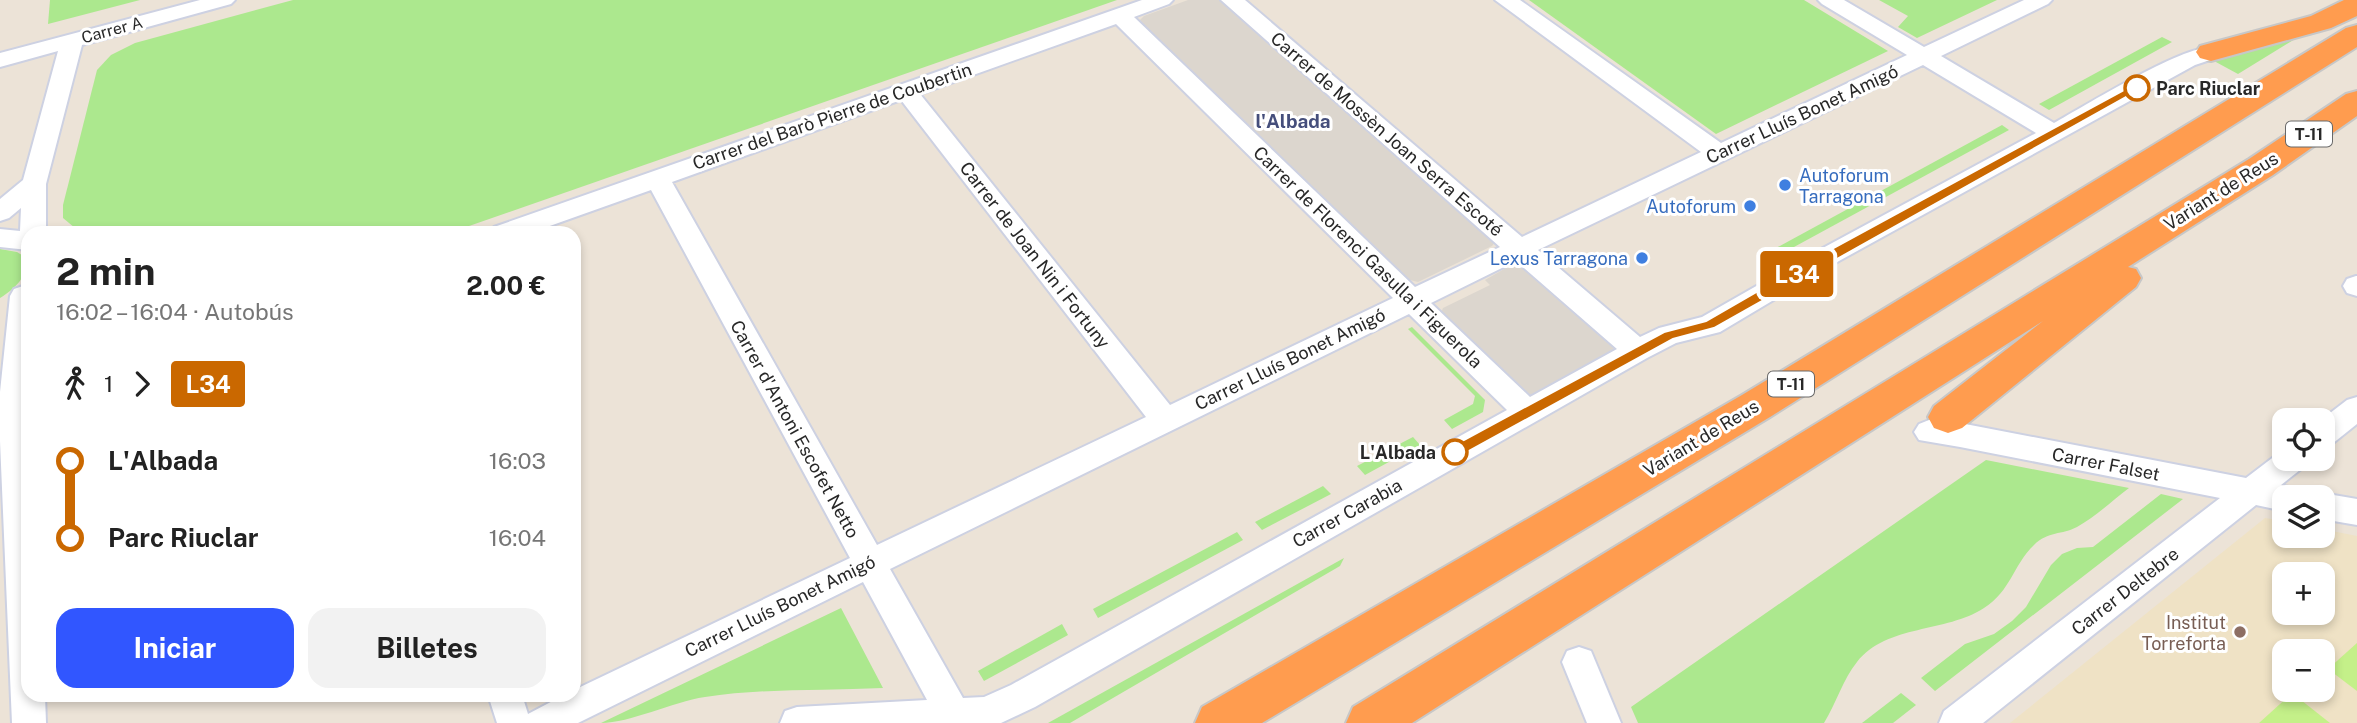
<!DOCTYPE html>
<html lang="es">
<head>
<meta charset="utf-8">
<style>
	body { margin:0; font-family:"Public Sans",sans-serif; background:#f2f2f2; color:#222; height:100vh; display:flex; flex-direction:column; font-size:26px; white-space:nowrap }
	* { box-sizing:border-box; margin:0 }
	p { font-size:23px; color:#767676 }
	.icon { flex:none; width:38px; height:38px; fill:none; stroke:currentColor; stroke-width:2; stroke-linecap:round; stroke-linejoin:round }
	.map { position:relative; flex:1; overflow:hidden }
	.panel { position:absolute; left:21px; top:226px; width:560px; height:476px; display:flex; flex-direction:column; background:#fff; border-radius:21px; box-shadow:0 4px 10px #0003 }
	.panel>* { flex:none }
	.badge { padding:0 14px; border-radius:5px; font-size:24px; line-height:46px }
	.buttons { position:absolute; left:2272px; top:408px; display:grid; gap:14px }
	.buttons a { display:grid; place-items:center; width:63px; height:63px; border-radius:14px; background:#fff; box-shadow:0 4px 10px #0003; font-size:35px }
	.map>.badge { position:absolute; translate:-50% -50%; box-shadow:0 0 0 4px #fff }
	.legs { display:flex; align-items:center; gap:10px; height:77px; padding:0 35px; font-size:23px }
	.legs p { margin-inline-start:auto }
	.summary { display:flex; align-items:center; justify-content:space-between; height:119px; padding:0 35px }
	h1 { font-size:38px; font-weight:700; line-height:52px }
	.primary-button { display:flex; gap:14px; margin-top:auto; padding:14px 35px }
	.primary-button a { flex:1; height:80px; border-radius:21px; background:#3156ff; color:#fff; font-size:28px; font-weight:700; line-height:80px; text-align:center }
	.primary-button a+a { background:#f2f2f2; color:#222 }
	ul { padding:0 35px; list-style:none }
	li { display:flex; align-items:center; gap:24px; height:77px; font-size:26px }
	li i { display:grid; place-items:center; width:10px; height:100%; margin:0 9px; background:currentColor }
	li i::after { content:''; width:18px; height:18px; margin:-9px; border:5px solid; border-radius:50%; background:#fff }
	li p { margin-inline-start:auto }
	li:first-child i { background:linear-gradient(#0000 50%,currentColor 0) }
	li:last-child i { background:linear-gradient(currentColor 50%,#0000 0) }
	.map>svg:first-child { display:block }
	.education { fill:#efe2c5; fill-rule:evenodd }
	.green { fill:#ace88e }
	.pitch { fill:#c4f089 }
	.plaza { fill:#dcd6ce }
	.lines { fill:none; stroke-linecap:round; stroke-linejoin:round }
	.street-casing { stroke:#cdd1e2; stroke-width:4 }
	.highway-casing { stroke:#c7c7c7; stroke-width:4 }
	.street { fill:#fff; fill-rule:evenodd }
	.highway { fill:#ff9c4f; fill-rule:evenodd }
	.line-1 { fill:#ca6800; stroke:#fff; stroke-width:2 }
	.stop-1-dot { fill:#fff; stroke:#ca6800; stroke-width:3.5 }
	.shop-dot { fill:#3f7fe0; stroke:#fff; stroke-width:2.5 }
	.education-dot { fill:#8d6e63; stroke:#fff; stroke-width:2.5 }
	.labels { text-anchor:middle; dominant-baseline:central; stroke-width:6; stroke-linejoin:round; paint-order:stroke }
	.far-street-label { font-size:16px; fill:#282828; stroke:#fff }
	.shield { fill:#fff; stroke:#686868; stroke-width:2 }
	.shield-label { font-size:16px; font-weight:bold; fill:#282828 }
	.stop-label { font-size:18px; font-weight:bold; fill:#282828; stroke:#fff; text-anchor:start }
	.street-label { font-size:18px; fill:#282828; stroke:#fff }
	.shop-label { font-size:18px; fill:#366cbe; stroke:#fff; text-anchor:end }
	.education-label { font-size:18px; fill:#785e54; stroke:#fff; text-anchor:end }
	.neighbourhood-label { font-size:19px; font-weight:bold; fill:#454e7b; stroke:#fff }
</style>
</head>
<body>
<div class="map">
<svg width="2357" height="723" viewBox="0 0 2357 723">
	<rect width="100%" height="100%" fill="#ece3d7"/>
	<path class="education" d="M2265,518L2284,521V536H2322V529L2357,536V723H2010ZM2284,574H2322V612H2284ZM2284,651H2322V690H2284Z"/>
	<g class="green">
		<path d="M50,0H140L48,24Z"/>
		<path d="M293,0H1117L449,233H81L63,218V205L97,70L111,55L135,43Z"/>
		<path d="M1529,0H1804L1888,51L1716,134Z"/>
		<path d="M1879,0H1997L1917,38L1898,27L1908,16Z"/>
		<path d="M2300,36L2238,74L2214,61Z"/>
		<path d="M2162,37L2172,42L2049,110L2039,104Z"/>
		<path d="M2002,125L2009,130L1783,253L1776,248Z"/>
		<path d="M0,249L17,252L25,257C29,277 15,288 0,298Z"/>
		<path d="M1412,327L1485,400L1483,412L1452,429L1444,420L1473,404L1475,396L1408,329Z"/>
		<path d="M1413,437L1420,445L1365,475L1357,466Z"/>
		<path d="M1986,460L2129,488C2112,501 2095,517 2077,527C2062,535 2048,531 2034,545C2013,565 2011,591 1984,608C1946,633 1887,624 1857,662C1843,679 1836,704 1824,723H1638L1631,707Z"/>
		<path d="M1323,486L1331,494L1262,530L1255,522Z"/>
		<path d="M2161,494L2183,499L1935,691L1921,678L1965,644L1994,634L2012,621L2026,607L2051,565L2062,554L2077,548L2093,547Z"/>
		<path d="M1237,532L1243,540L1098,618L1093,609Z"/>
		<path d="M1344,558L1340,566L1070,723H1048Z"/>
		<path d="M841,608L883,688C824,691 763,688 705,697C672,702 630,723 601,723Z"/>
		<path d="M1062,624L1068,635L984,681L978,671Z"/>
		<path d="M1901,693L1916,705L1893,723H1862Z"/>
	</g>
	<g class="pitch">
		<path d="M2357,643V691L2328,669Z"/>
		<path d="M2292,693L2330,723H2259Z"/>
	</g>
	<g class="plaza">
		<path d="M1188,0H1224L1496,241L1492,246L1418,282L1402,278L1141,25L1140,20L1144,16Z"/>
		<path d="M1513,264L1521,265L1613,341L1617,349L1538,397L1520,391L1441,313L1443,308L1490,285L1485,280Z"/>
	</g>
	<g class="lines">
		<g class="street-casing">
			<g id="street">
				<path d="M200,0H235L231,4L82,45L46,184V233H28V250L0,247V229L20,231L21,208L9,218L0,221V199L23,180L58,51L0,67V53Z"/>
				<path d="M1142,0H1173L1169,4L1134,17L1415,287L1500,247L1221,0H1245L1522,237L1701,152L1495,0H1520L1721,143L1907,55L1822,4L1818,0H1844L1924,47L2024,0H2052L2048,4L1941,56L2054,123C2085,106 2190,40 2219,47L2222,52L2219,57L2195,65L1839,261L1720,332L1676,343L1647,358L1035,707L1001,723H780L785,711L797,707L927,700L863,582L578,723H497L488,695H522L528,714L564,695H574V690L850,558L651,190L530,233H490L494,227ZM1116,24L1393,298L1170,405L920,94ZM1923,65L2036,133L1821,249L1702,317L1659,328L1640,337L1538,250ZM901,100L1146,417L877,545L672,182ZM1516,261L1617,349L1530,397L1431,303ZM1409,314L1507,410L1011,685L984,697L963,698L890,569Z"/>
				<path d="M2356,276H2357V296L2347,293L2343,286L2347,279Z"/>
				<path d="M23,286L28,288V695H45L46,723H12L0,441V392L10,296L14,289Z"/>
				<path d="M2357,397V424L2332,444L2322,448L2321,420L2347,400Z"/>
				<path d="M1929,420L1960,423L2246,478L2284,449V458H2309L2305,466L2281,485L2295,489L2299,497H2284V511L2256,505L1983,723H1939L1944,711L2220,498L1960,447L1919,440L1914,432L1919,424Z"/>
				<path d="M2322,493L2357,499V525L2322,519V497H2311Z"/>
				<path d="M1579,647L1591,651L1621,723H1587L1562,662L1567,651Z"/>
			</g>
		</g>
		<g class="highway-casing">
			<g id="highway">
				<path d="M2344,0H2357V16L2331,28L2211,61L2200,58L2196,52L2200,46L2311,16Z"/>
				<path d="M2357,25V47L1770,417L1262,723H1195L1202,707L1742,395L2346,28Z"/>
				<path d="M2357,91V116L2273,175L2128,267L2136,269L2141,278L2136,287L1962,428L1948,433L1934,428L1928,417L1934,406L2043,321L1412,723H1346L1353,707L2249,159L2346,94Z"/>
			</g>
		</g>
		<use href="#street" class="street"/>
		<use href="#highway" class="highway"/>
	</g>
	<path class="line-1" d="M2133,85L2142,88L1714,328L1673,339L1460,456H1449L1447,452L1449,448L1664,332L1706,321L1826,252Z"/>
	<g class="stop-1-dot">
		<circle cx="2137" cy="88" r="12"/>
		<circle cx="1455" cy="452" r="12"/>
	</g>
	<g class="shop-dot">
		<circle cx="1785" cy="185" r="7"/>
		<circle cx="1750" cy="206" r="7"/>
		<circle cx="1642" cy="258" r="7"/>
	</g>
	<circle class="education-dot" cx="2240" cy="632" r="7"/>
	<g class="labels">
		<g class="far-street-label">
			<text transform="translate(112 30) rotate(-15)">Carrer A</text>
		</g>
		<g class="shield">
			<rect x="2286" y="121.5" width="46" height="25" rx="5"/>
			<rect x="1768" y="371.5" width="46" height="25" rx="5"/>
		</g>
		<g class="shield-label">
			<text x="2309" y="134">T-11</text>
			<text x="1791" y="384">T-11</text>
		</g>
		<g class="stop-label">
			<text x="2156" y="88">Parc Riuclar</text>
			<text x="1436" y="452" text-anchor="end">L'Albada</text>
		</g>
		<g class="street-label">
			<text transform="translate(1802 114) rotate(-25)">Carrer Lluís Bonet Amigó</text>
			<text transform="translate(832 116) rotate(-19)">Carrer del Barò Pierre de Coubertin</text>
			<text transform="translate(1387 134) rotate(41)">Carrer de Mossèn Joan Serra Escoté</text>
			<text transform="translate(2221 191) rotate(-32)">Variant de Reus</text>
			<text transform="translate(1035 255) rotate(52)">Carrer de Joan Nin i Fortuny</text>
			<text transform="translate(1368 257) rotate(44)">Carrer de Florenci Gasulla i Figuerola</text>
			<text transform="translate(1290 359) rotate(-26)">Carrer Lluís Bonet Amigó</text>
			<text transform="translate(795 429) rotate(61)">Carrer d'Antoni Escofet Netto</text>
			<text transform="translate(1701 438) rotate(-31)">Variant de Reus</text>
			<text transform="translate(2106 464) rotate(11)">Carrer Falset</text>
			<text transform="translate(1347 513) rotate(-29)">Carrer Carabia</text>
			<text transform="translate(2125 591) rotate(-38)">Carrer Deltebre</text>
			<text transform="translate(780 606) rotate(-26)">Carrer Lluís Bonet Amigó</text>
		</g>
		<g class="shop-label">
			<text x="1799" y="175" text-anchor="start">Autoforum<tspan x="1799" dy="21">Tarragona</tspan></text>
			<text x="1736" y="206">Autoforum</text>
			<text x="1628" y="258">Lexus Tarragona</text>
		</g>
		<g class="education-label">
			<text x="2226" y="622">Institut<tspan x="2226" dy="21">Torreforta</tspan></text>
		</g>
		<g class="neighbourhood-label">
			<text x="1293" y="121">l'Albada</text>
		</g>
	</g>
</svg>
<div class="buttons">
<a><svg class="icon" aria-label="locate" viewBox="0 0 24 24"><circle cx="12" cy="12" r="6"/><path d="M12 2v4M12 18v4M2 12h4M18 12h4"/></svg></a>
<a><svg class="icon" aria-label="layers" viewBox="0 0 24 24"><path d="M12 4l9 5-9 5-9-5zM3 14l9 5 9-5"/></svg></a>
<a>+</a>
<a>−</a>
</div>
<b class="badge" style="left:1797px;top:274px;background:#ca6800;color:#fff">L34</b>
<section class="panel">
<div class="summary"><div><h1>2 min</h1><p>16:02 – 16:04 · Autobús</p></div><b>2.00 €</b></div>
<div class="legs"><svg class="icon" aria-label="walk" viewBox="0 0 24 24"><circle cx="13" cy="4" r="2"/><path d="M13 8l-2 6 4 7M11 14l-3 7M7 12l3-4h3l4 4"/></svg>1<svg class="icon" aria-label="forward" viewBox="0 0 24 24"><path d="M9 5l7 7-7 7"/></svg><b class="badge" style="background:#ca6800;color:#fff">L34</b></div>
<ul>
<li><i style="color:#ca6800"></i><b>L'Albada</b><p>16:03</p></li>
<li><i style="color:#ca6800"></i><b>Parc Riuclar</b><p>16:04</p></li>
</ul>
<div class="primary-button"><a>Iniciar</a><a>Billetes</a></div>
</section>
</div>
</body>
</html>
